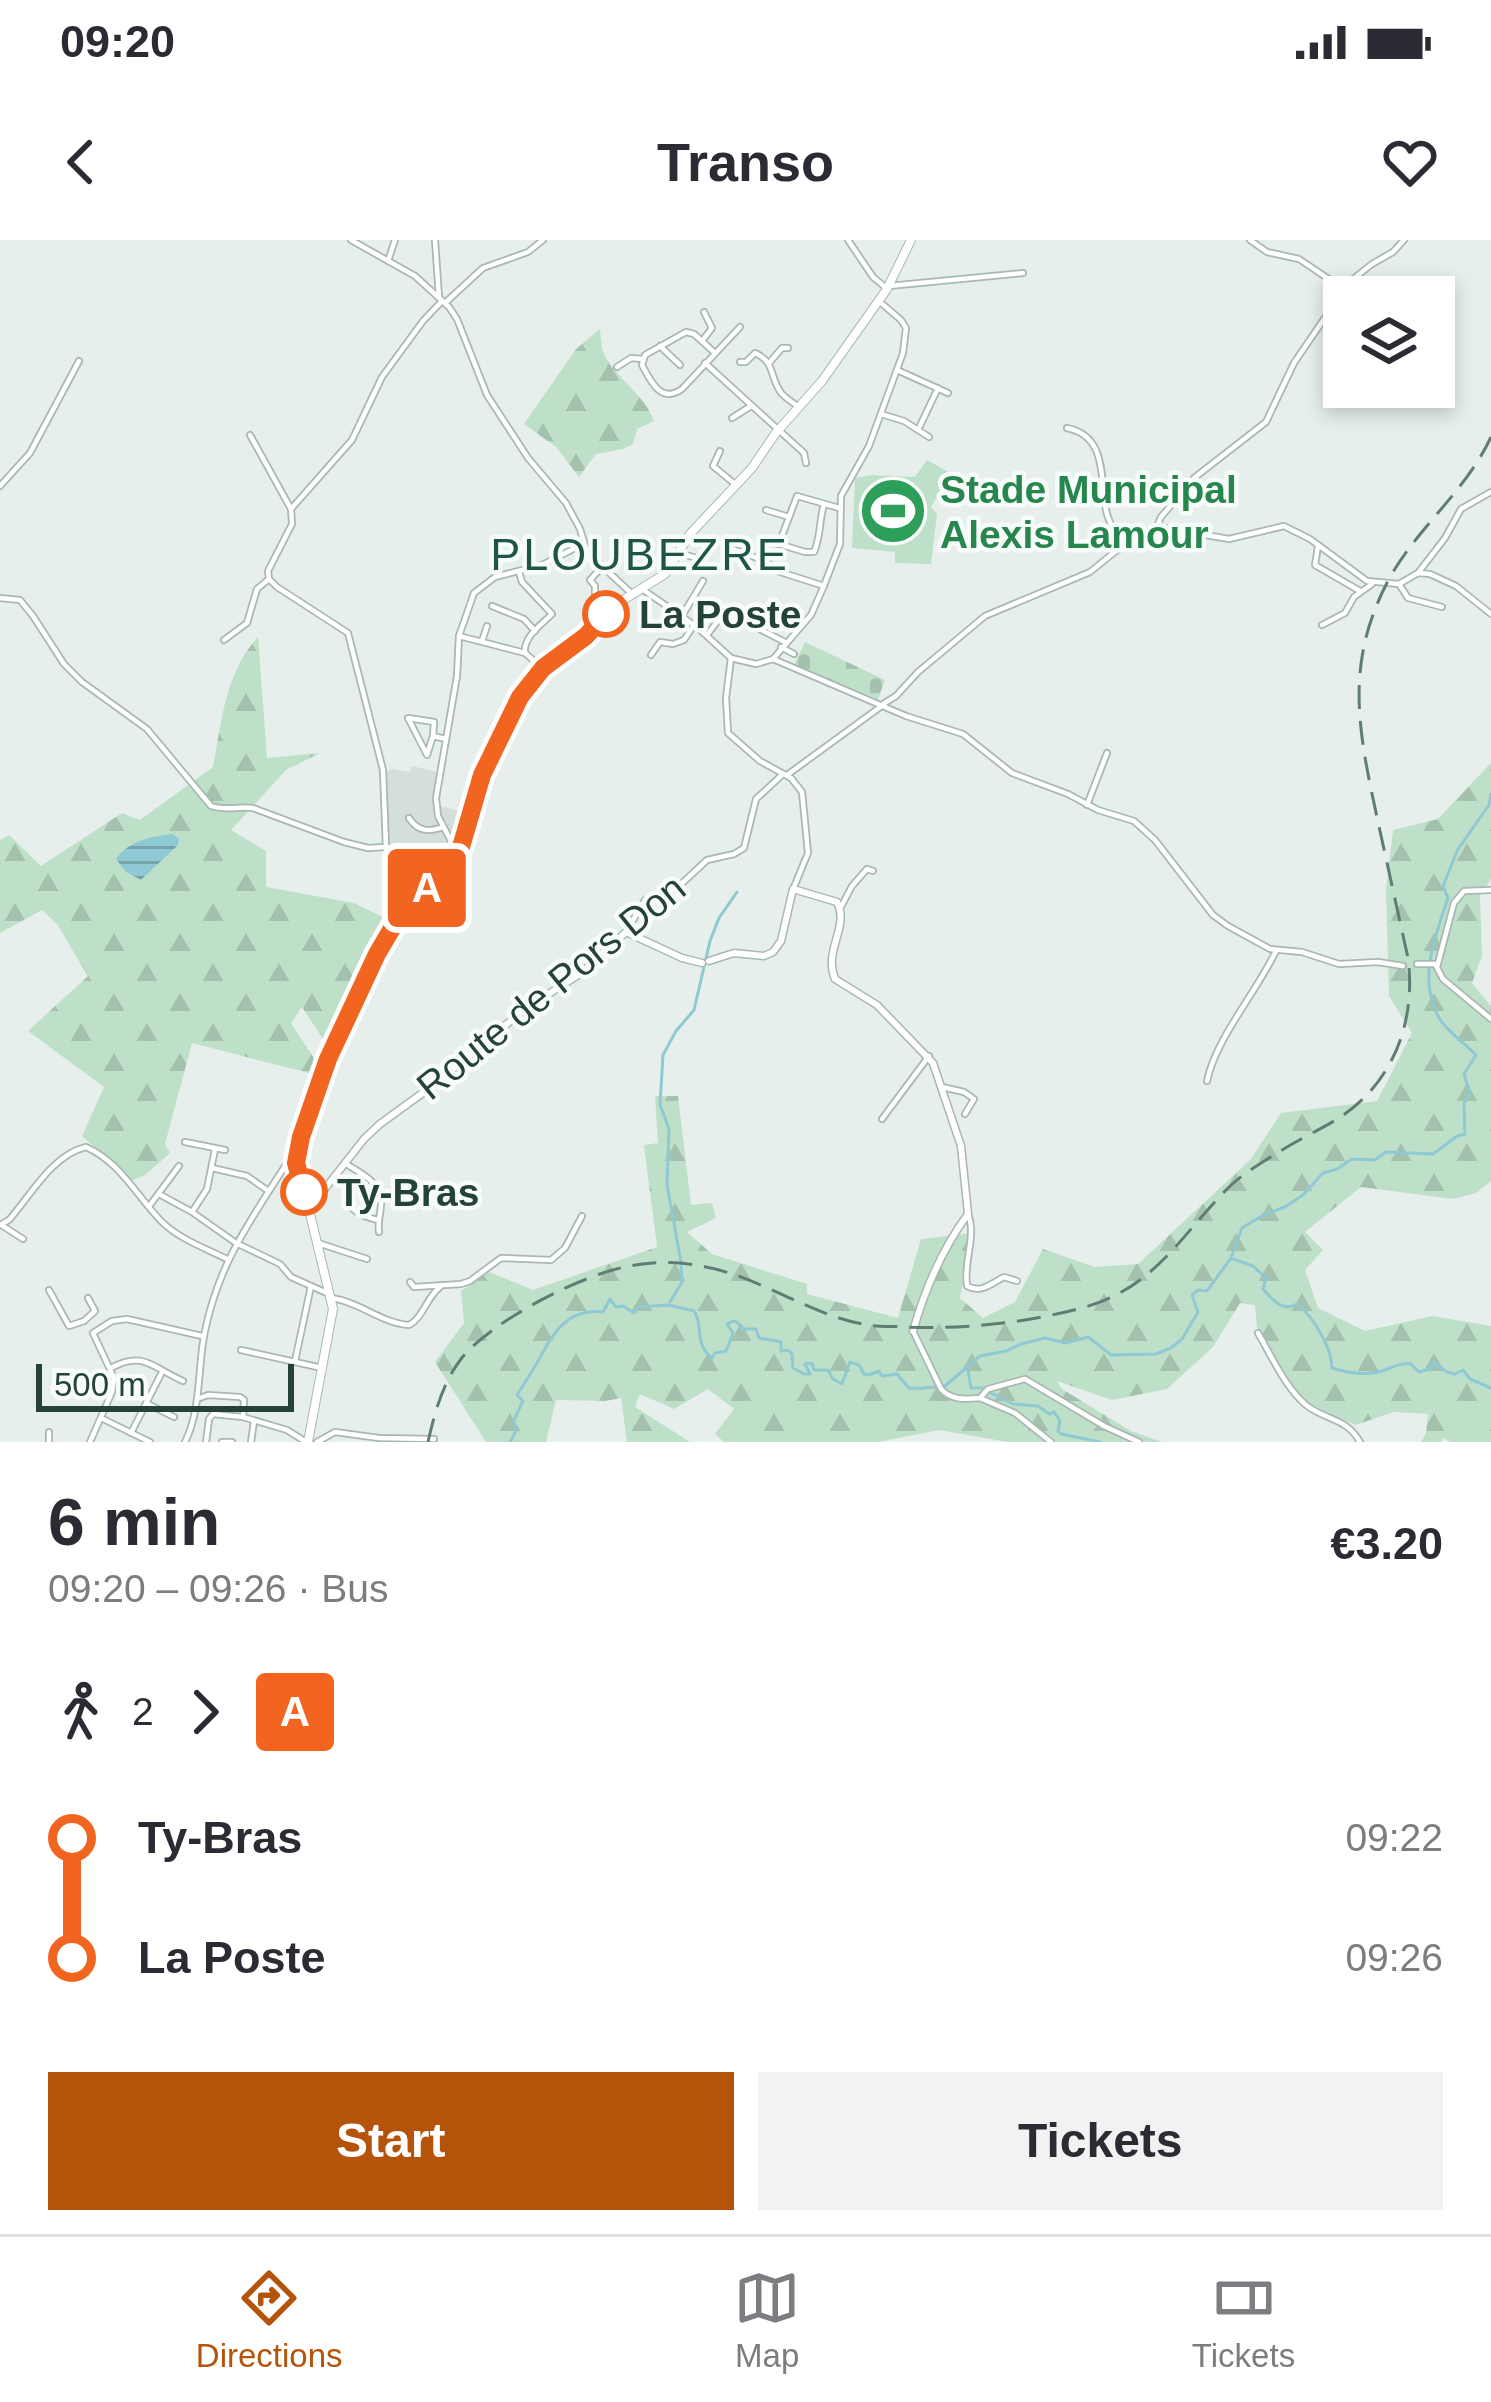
<!DOCTYPE html>
<html lang="en">
<head>
<meta charset="utf-8">
<style>
	body { margin:0; font-family:Helvetica,sans-serif; background:#f2f2f3; color:#2b2b33; height:100vh; display:flex; flex-direction:column; font-size:45px; white-space:nowrap }
	* { box-sizing:border-box; margin:0 }
	p { font-size:39px; color:#7c7c81 }
	.icon { flex:none; width:66px; height:66px; fill:none; stroke:currentColor; stroke-width:2; stroke-linecap:round; stroke-linejoin:round }
	.map { position:relative; height:1202px; overflow:hidden }
	.details { display:flex; flex-direction:column; background:#fff; flex:1 }
	.details>* { flex:none }
	.badge { padding:0 24px; border-radius:9px; font-size:42px; line-height:78px }
	.controls { position:absolute; left:1323px; top:36px; display:grid; gap:24px }
	.controls a { display:grid; place-items:center; width:132px; height:132px; border-radius:0px; background:#fff; box-shadow:0 6px 18px #0003; font-size:60px }
	.scale { position:absolute; left:36px; bottom:30px; width:258px; box-sizing:border-box; padding-left:12px; border:6px solid #24423a; border-top:0; font-size:33px; line-height:42px; white-space:nowrap; color:#24423a; -webkit-text-stroke:9px #f7fbf9; paint-order:stroke }
	.map>.badge { position:absolute; translate:-50% -50%; box-shadow:0 0 0 6px #fff }
	.legs { display:flex; align-items:center; gap:18px; height:132px; padding:0 48px; font-size:39px }
	.legs p { margin-inline-start:auto }
	.head { display:flex; align-items:center; justify-content:space-between; height:204px; padding:0 48px }
	h1 { font-size:66px; font-weight:600; line-height:90px }
	.action { display:flex; gap:24px; margin-top:auto; padding:24px 48px }
	.action a { flex:1; height:138px; border-radius:0px; background:#b45309; color:#fff; font-size:48px; font-weight:600; line-height:138px; text-align:center }
	.action a+a { background:#f2f2f3; color:#2b2b33 }
	ul { padding:0 48px; list-style:none }
	li { display:flex; align-items:center; gap:42px; height:120px; font-size:45px }
	li i { display:grid; place-items:center; width:18px; height:100%; margin:0 15px; background:currentColor }
	li i::after { content:''; width:30px; height:30px; margin:-15px; border:9px solid; border-radius:50%; background:#fff }
	li p { margin-inline-start:auto }
	li:first-child i { background:linear-gradient(#0000 50%,currentColor 0) }
	li:last-child i { background:linear-gradient(currentColor 50%,#0000 0) }
	.status { display:flex; justify-content:space-between; align-items:center; height:84px; padding:0 60px; background:#fff; direction:ltr }
	.status svg { height:33px; fill:currentColor }
	header { display:flex; justify-content:space-between; align-items:center; height:156px; padding:0 48px; background:#fff; font-size:54px; font-weight:600 }
	.tabs { display:flex; justify-content:space-around; align-items:center; height:168px; border-top:3px solid #e1e1e2; background:#fff; font-size:33px; color:#7c7c81 }
	.tabs a { display:grid; justify-items:center; gap:6px }
	.tabs .active { color:#b45309 }
	.map>svg:first-child { display:block }
	.built { fill:#d4dfda }
	.forest { fill:url(#forest-firs) }
	.cemetery { fill:url(#cemetery-stones) }
	.park { fill:#bfe0c8 }
	.water { fill:url(#water-rules) }
	.lines { fill:none; stroke-linecap:round; stroke-linejoin:round }
	.stream { stroke:#8ec9d4; stroke-width:3 }
	.minor-casing { stroke:#a8b8b2; stroke-width:8 }
	.tertiary-casing { stroke:#a8b8b2; stroke-width:9 }
	.secondary-casing { stroke:#a4bbb3; stroke-width:10 }
	.minor { stroke:#fff; stroke-width:4.5 }
	.tertiary { stroke:#fff; stroke-width:6 }
	.secondary { stroke:#fff; stroke-width:8 }
	.rail { stroke:#5f7d75; stroke-width:3; stroke-dasharray:24 12; stroke-linecap:butt }
	.line-1-casing { stroke:#fff; stroke-width:27 }
	.line-1 { stroke:#f26521; stroke-width:18 }
	.stop-1-dot { fill:#fff; stroke:#f26521; stroke-width:6 }
	.labels { text-anchor:middle; dominant-baseline:central; stroke-width:9; stroke-linejoin:round; paint-order:stroke }
	.leisure-label { font-size:39px; font-weight:bold; fill:#27864d; stroke:#f7fbf9; text-anchor:start }
	.stop-label { font-size:39px; font-weight:bold; fill:#24423a; stroke:#f7fbf9; text-anchor:start }
	.street-label { font-size:39px; fill:#24423a; stroke:#f7fbf9 }
	.quarter-label { font-size:45px; letter-spacing:3px; fill:#1f5548; stroke:#f7fbf9 }
</style>
</head>
<body>
<div class="status"><b>09:20</b><svg viewBox="0 0 49 12"><path d="M0 12V9h3v3zM5 12V6h3v6zM10 12V3h3v9zM15 12V0h3v12zM26 1h20v11H26zM47 4h2v5h-2z"/></svg></div>
<header><svg class="icon" aria-label="back" viewBox="0 0 24 24"><path d="M15 5l-7 7 7 7"/></svg>Transo<svg class="icon" aria-label="heart" viewBox="0 0 24 24"><path d="M12 20l-8-8c-3-5 5-10 8-4 3-6 11-1 8 4z"/></svg></header>
<div class="map">
<svg width="1491" height="1202" viewBox="0 0 1491 1202">
	<defs>
		<pattern id="forest-firs" width="22" height="20" patternUnits="userSpaceOnUse" patternTransform="scale(3)"><rect width="22" height="20" fill="#bfe0c8"/><path d="M5 1l3.5 6h-7zM16 11l3.5 6h-7z" fill="#a4c1ad"/></pattern>
		<pattern id="cemetery-stones" width="16" height="16" patternUnits="userSpaceOnUse" patternTransform="scale(3)"><rect width="16" height="16" fill="#bfe0c8"/><path d="M2 7V4a2 2 0 0 1 4 0v3zM10 15v-3a2 2 0 0 1 4 0v3z" fill="#a4c1ad"/></pattern>
		<pattern id="water-rules" width="6" height="5" patternUnits="userSpaceOnUse" patternTransform="scale(3)"><rect width="6" height="5" fill="#8ec9d4"/><path d="M0 2.5h6" fill="none" stroke="#74a5ad"/></pattern>
	</defs>
	<rect width="100%" height="100%" fill="#e6efeb"/>
	<path class="built" d="M412,526L437,532L433,561L436,565L465,572L467,577L461,592L449,603L452,611L446,625L438,627L389,605L387,531L393,529L410,532Z"/>
	<g class="forest">
		<path d="M600,89C601,99 601,110 606,118C620,141 645,156 654,181L637,189L633,204L623,209L596,214L579,237L556,207L524,184L576,109Z"/>
		<path d="M258,397L267,518L320,513L286,530L231,590L266,611V647L354,663L391,681L348,783L323,799L302,767L291,783L315,820L309,833L192,803L165,904L170,913L145,935L132,940L82,896L104,847L28,791L88,736L57,684L42,670L0,693V600L9,595L41,626L122,573L140,580L213,527C222,480 225,433 258,397Z"/>
		<path d="M1491,523V639L1480,656L1482,716L1472,743L1491,766V941L1476,953L1453,959L1361,947L1305,992L1323,1010L1305,1030L1318,1068L1365,1091L1432,1076L1491,1086V1202H1451L1443,1198L1441,1202H1421L1426,1193L1428,1174L1393,1172L1356,1185L1296,1161L1257,1087L1255,1065L1240,1063L1213,1107L1167,1149L1112,1160L1057,1141L1062,1149L1131,1191L1162,1202H1008L939,1190L878,1202H724L715,1194L734,1169L708,1149L674,1169L640,1154L635,1167L690,1202H627L621,1158L605,1161L556,1160L546,1202H486L435,1122L464,1083L461,1051L489,1032L533,1050L657,1007L644,905L658,903L655,856H678L691,965L712,963L716,978L687,992L712,1014L807,1044V1054L898,1078L921,999L972,993L960,1058L983,1078L1015,1062L1043,1009L1095,1027L1138,1024L1251,919L1281,873L1377,861L1412,793L1389,756L1386,650L1393,590L1438,579Z"/>
	</g>
	<path class="cemetery" d="M805,402L885,440L878,459L794,425Z"/>
	<path class="park" d="M927,220L950,233L931,267L937,274L931,324L895,323V312L852,308L855,238L872,235L915,237Z"/>
	<path class="water" d="M173,594L179,599L178,605L141,640L126,632L116,619C128,601 152,596 173,594Z"/>
	<g class="lines">
		<g class="stream">
			<path d="M1233,1019L1253,1026L1266,1038L1263,1049C1272,1059 1283,1073 1297,1064C1314,1077 1332,1109 1332,1128C1348,1133 1365,1136 1382,1131C1393,1127 1399,1123 1411,1124L1419,1132L1430,1129L1433,1122L1447,1132L1455,1134L1463,1130L1470,1139L1491,1148"/>
			<path d="M681,1022L667,945L669,889L660,865L663,815L676,791L694,770L710,701L719,678L737,652"/>
			<path d="M670,1062L682,1042L681,1025"/>
			<path d="M968,1130L971,1148H984"/>
			<path d="M989,1152L1013,1164L1038,1166L1049,1174L1054,1172L1060,1181L1058,1191L1061,1194L1100,1202"/>
			<path d="M510,1202L516,1191L514,1180L523,1161L517,1155C524,1144 532,1132 538,1121C553,1094 566,1068 603,1072L610,1059L616,1067L623,1066L634,1073L640,1067L668,1065L694,1071C704,1084 693,1103 712,1118L715,1113L726,1111L733,1093L727,1084L733,1081L737,1082L742,1089H756L759,1098L781,1102V1111L788,1110L792,1114L793,1128L804,1134H810L805,1124L812,1123L814,1130H828L833,1139L842,1144L850,1122L859,1125L864,1134L869,1135L879,1131L882,1136L897,1134L909,1148C913,1149 941,1147 945,1146L980,1116L1006,1111L1021,1104L1045,1098L1066,1103L1088,1097L1111,1115L1156,1114L1171,1108L1182,1099L1198,1072L1192,1055L1198,1050L1207,1051L1231,1018L1242,988L1265,974L1285,967L1303,955L1323,933L1337,929L1352,919L1375,920L1386,912L1433,914L1457,896L1465,894L1464,863L1470,854L1464,834L1476,815C1465,804 1450,793 1441,781C1416,742 1435,697 1448,658L1443,646L1458,609L1489,565L1491,554"/>
		</g>
		<g class="minor-casing">
			<g id="minor">
				<path d="M351,0L415,36L449,67L457,79L487,155L528,218L566,263L580,289L587,312L632,354"/>
				<path d="M435,0L439,57"/>
				<path d="M848,0L873,37L885,47"/>
				<path d="M1250,0L1267,12L1299,19L1342,48"/>
				<path d="M388,21L395,0"/>
				<path d="M889,46L1023,33"/>
				<path d="M445,63L483,28L528,12L543,0"/>
				<path d="M702,101L712,88L704,72"/>
				<path d="M660,106L680,125"/>
				<path d="M715,113L694,94L686,92L645,115L642,125C651,142 661,164 682,149L740,87"/>
				<path d="M740,122H746L755,113C776,122 769,138 782,154C785,157 796,165 799,167"/>
				<path d="M770,122L782,108H788"/>
				<path d="M705,123L804,213L806,223"/>
				<path d="M617,127L631,118L643,119"/>
				<path d="M897,130L948,153"/>
				<path d="M881,174L904,181L929,197"/>
				<path d="M732,178L751,166"/>
				<path d="M1067,188C1107,196 1100,237 1106,270C1108,282 1116,294 1122,306"/>
				<path d="M918,190L938,148"/>
				<path d="M250,195L291,269"/>
				<path d="M720,211L713,226L736,245"/>
				<path d="M0,246L30,213L79,121"/>
				<path d="M766,270L789,277"/>
				<path d="M1156,288L1161,277L1194,238L1266,182L1294,123L1337,60L1342,48L1372,24L1393,12L1404,0"/>
				<path d="M769,302L779,304L797,256L839,268"/>
				<path d="M779,304L805,312H814C821,296 819,281 824,264"/>
				<path d="M1318,306L1315,325L1360,351"/>
				<path d="M730,308L768,322L774,330L824,346"/>
				<path d="M678,313L701,319"/>
				<path d="M602,327L590,340L595,346V361L609,371"/>
				<path d="M519,332L522,342L552,374C541,385 523,397 525,413"/>
				<path d="M1418,333L1445,298L1461,269L1491,252"/>
				<path d="M1399,344L1408,358L1442,367"/>
				<path d="M642,349L697,387L731,418L756,424L773,419L906,476L963,494L1012,533L1068,554L1098,570L1134,581L1155,600L1213,675L1228,686L1270,709L1302,712L1339,724L1378,722L1403,726"/>
				<path d="M0,358L20,360L33,376L64,424L82,442L147,489L211,566C225,571 239,566 253,568L344,602L368,608L386,607L443,632"/>
				<path d="M492,366L524,379L535,391"/>
				<path d="M682,376L703,341"/>
				<path d="M1322,385L1345,373L1354,357L1372,344"/>
				<path d="M707,395L720,378L728,373L785,402"/>
				<path d="M459,396L525,413L542,428"/>
				<path d="M224,400L247,383L257,349L269,339"/>
				<path d="M482,401L487,386"/>
				<path d="M781,407L794,414"/>
				<path d="M651,415L660,402L673,404L684,400L694,385"/>
				<path d="M731,418L726,458L728,493L760,521L791,538L802,552L808,613L794,647"/>
				<path d="M773,419L811,375L823,348L840,304L841,256L869,206L903,113L906,88L901,80L880,62"/>
				<path d="M883,464L896,456L918,432L985,376L1090,332L1137,294L1159,287L1229,299L1284,286L1310,299L1367,341L1399,344L1418,333L1430,334L1456,346L1491,374"/>
				<path d="M433,496L427,515L408,478L434,482L433,496L446,499"/>
				<path d="M787,535L883,465"/>
				<path d="M1087,565L1107,513"/>
				<path d="M409,578C418,592 429,592 443,587"/>
				<path d="M452,603L438,576L436,558L457,436L459,396L474,353L495,337L542,325L581,305"/>
				<path d="M386,607L383,530L348,393L277,347L269,339L268,331L292,284L291,269L352,200L382,137L423,81L442,61"/>
				<path d="M841,667L852,646L867,629L873,631"/>
				<path d="M626,692L645,660L677,648L707,620L734,614L744,608L756,559L783,534"/>
				<path d="M1417,724H1435L1443,739L1491,779"/>
				<path d="M1437,727L1454,663L1464,651L1491,650"/>
				<path d="M1207,841C1216,798 1256,753 1276,711"/>
				<path d="M942,847L964,852L974,859L965,874"/>
				<path d="M882,879L929,816"/>
				<path d="M185,902L225,910"/>
				<path d="M345,923C358,932 381,942 381,960C382,971 377,980 379,992"/>
				<path d="M212,928L247,936L267,950"/>
				<path d="M361,937L347,961C353,973 365,977 378,980"/>
				<path d="M159,954L192,972L236,1003L280,1024L291,1037L329,1054"/>
				<path d="M150,965L179,926"/>
				<path d="M192,972L207,949L215,909"/>
				<path d="M968,974C977,996 963,1022 967,1046C981,1054 992,1043 1004,1037L1017,1041"/>
				<path d="M0,985L9,980C31,955 52,915 86,907C120,922 136,955 161,981C179,999 205,1008 227,1019"/>
				<path d="M3,986L23,999"/>
				<path d="M318,1003L367,1019"/>
				<path d="M410,1042L414,1047L461,1044L470,1041L501,1018L551,1020L565,1008L582,976"/>
				<path d="M49,1050L69,1086L84,1081"/>
				<path d="M332,1058C360,1062 381,1083 409,1085C423,1078 426,1058 440,1047"/>
				<path d="M84,1081L95,1071L88,1058"/>
				<path d="M913,1091L941,1149C952,1161 966,1159 980,1158L988,1149L1025,1139L1104,1186L1139,1202"/>
				<path d="M1258,1093C1272,1117 1285,1147 1306,1165C1326,1181 1346,1177 1360,1202"/>
				<path d="M241,1110L322,1128"/>
				<path d="M295,1121L311,1046"/>
				<path d="M111,1128C143,1110 153,1128 183,1141"/>
				<path d="M980,1158L1015,1173L1051,1202"/>
				<path d="M197,1159L208,1155L240,1157L244,1160L243,1177L287,1190L306,1202"/>
				<path d="M146,1163L174,1177"/>
				<path d="M101,1178L150,1202"/>
				<path d="M49,1192V1202"/>
				<path d="M131,1193L161,1134"/>
				<path d="M90,1202L112,1152L114,1138L93,1093L112,1081L127,1079L202,1096"/>
				<path d="M185,1202C202,1168 197,1128 205,1091C219,1023 250,981 287,923L296,916"/>
				<path d="M206,1202L209,1179L213,1174L243,1177"/>
				<path d="M222,1202H232"/>
				<path d="M251,1202L254,1181"/>
				<path d="M317,1202L335,1192L379,1198L434,1199"/>
			</g>
		</g>
		<g class="tertiary-casing">
			<g id="tertiary">
				<path d="M709,721L734,713L764,716L773,712L781,701L793,649L837,662C850,687 823,710 835,739L877,765L933,823L961,906L968,974C942,1009 925,1049 913,1091"/>
				<path d="M309,969L364,899L380,884L435,844L525,769L580,734L626,692L682,718L702,723"/>
			</g>
		</g>
		<g class="secondary-casing">
			<path id="secondary" d="M308,1202L333,1069L296,916L323,831L368,733L397,680L449,626L461,607L489,518L512,470L534,438L553,418L586,396L615,365L665,334L690,294L752,228L775,194L822,141L887,49L911,0"/>
		</g>
		<use href="#minor" class="minor"/>
		<use href="#tertiary" class="tertiary"/>
		<use href="#secondary" class="secondary"/>
		<path class="rail" d="M428,1202C435,1172 442,1144 461,1119C490,1082 579,1036 625,1027C652,1021 680,1021 706,1027C763,1038 811,1076 868,1085C880,1087 892,1086 904,1087C963,1089 1017,1084 1074,1070C1152,1052 1176,1001 1227,949C1242,934 1261,923 1279,912C1299,899 1322,889 1342,876C1395,840 1416,779 1408,718C1398,673 1388,627 1378,582C1359,493 1343,425 1389,339C1417,288 1466,251 1491,197"/>
	</g>
	<g class="lines">
		<g class="line-1-casing">
			<path id="line-1" d="M304,952L296,923L301,897L328,819L377,714L397,680L449,626L461,607L482,535L520,457L543,428L586,396L606,374"/>
		</g>
		<use href="#line-1" class="line-1"/>
	</g>
	<defs>
		<g id="stadium-disc" transform="scale(3.45)"><circle r="9.5" fill="#2e9e5b" stroke="#f7fbf9"/><path d="M0-5a6.5 5 0 1 0 0 10a6.5 5 0 1 0 0-10ZM-3.5-1.8h7v3.6h-7Z" fill="#fff"/></g>
	</defs>
	<g fill-rule="evenodd">
		<use href="#stadium-disc" x="893" y="271"/>
	</g>
	<g class="stop-1-dot">
		<circle cx="606" cy="374" r="21"/>
		<circle cx="304" cy="952" r="21"/>
	</g>
	<g class="labels">
		<g class="leisure-label">
			<text x="940" y="249">Stade Municipal<tspan x="940" dy="45">Alexis Lamour</tspan></text>
		</g>
		<g class="stop-label">
			<text x="639" y="374">La Poste</text>
			<text x="337" y="952">Ty-Bras</text>
		</g>
		<g class="street-label">
			<text transform="translate(551 747) rotate(-39)">Route de Pors Don</text>
		</g>
		<g class="quarter-label">
			<text x="640" y="314">PLOUBEZRE</text>
		</g>
	</g>
</svg>
<div class="controls">
<a><svg class="icon" aria-label="layers" viewBox="0 0 24 24"><path d="M12 4l9 5-9 5-9-5zM3 14l9 5 9-5"/></svg></a>
</div>
<div class="scale">500 m</div>
<b class="badge" style="left:427px;top:648px;background:#f26521;color:#fff">A</b>
</div>
<section class="details">
<div class="head"><div><h1>6 min</h1><p>09:20 – 09:26 · Bus</p></div><b>€3.20</b></div>
<div class="legs"><svg class="icon" aria-label="walk" viewBox="0 0 24 24"><circle cx="13" cy="4" r="2"/><path d="M13 8l-2 6 4 7M11 14l-3 7M7 12l3-4h3l4 4"/></svg>2<svg class="icon" aria-label="forward" viewBox="0 0 24 24"><path d="M9 5l7 7-7 7"/></svg><b class="badge" style="background:#f26521;color:#fff">A</b></div>
<ul>
<li><i style="color:#f26521"></i><b>Ty-Bras</b><p>09:22</p></li>
<li><i style="color:#f26521"></i><b>La Poste</b><p>09:26</p></li>
</ul>
<div class="action"><a>Start</a><a>Tickets</a></div>
</section>
<nav class="tabs">
<a class="active"><svg class="icon" aria-label="directions" viewBox="0 0 24 24"><path d="M12 3l9 9-9 9-9-9zM9 14v-3h6M13 9l2 2-2 2"/></svg>Directions</a>
<a><svg class="icon" aria-label="map" viewBox="0 0 24 24"><path d="M3 6l6-2 6 2 6-2v14l-6 2-6-2-6 2zM9 4v14M15 6v14"/></svg>Map</a>
<a><svg class="icon" aria-label="tickets" viewBox="0 0 24 24"><path d="M3 7h18v10H3zM15 7v10"/></svg>Tickets</a>
</nav>
</body>
</html>
